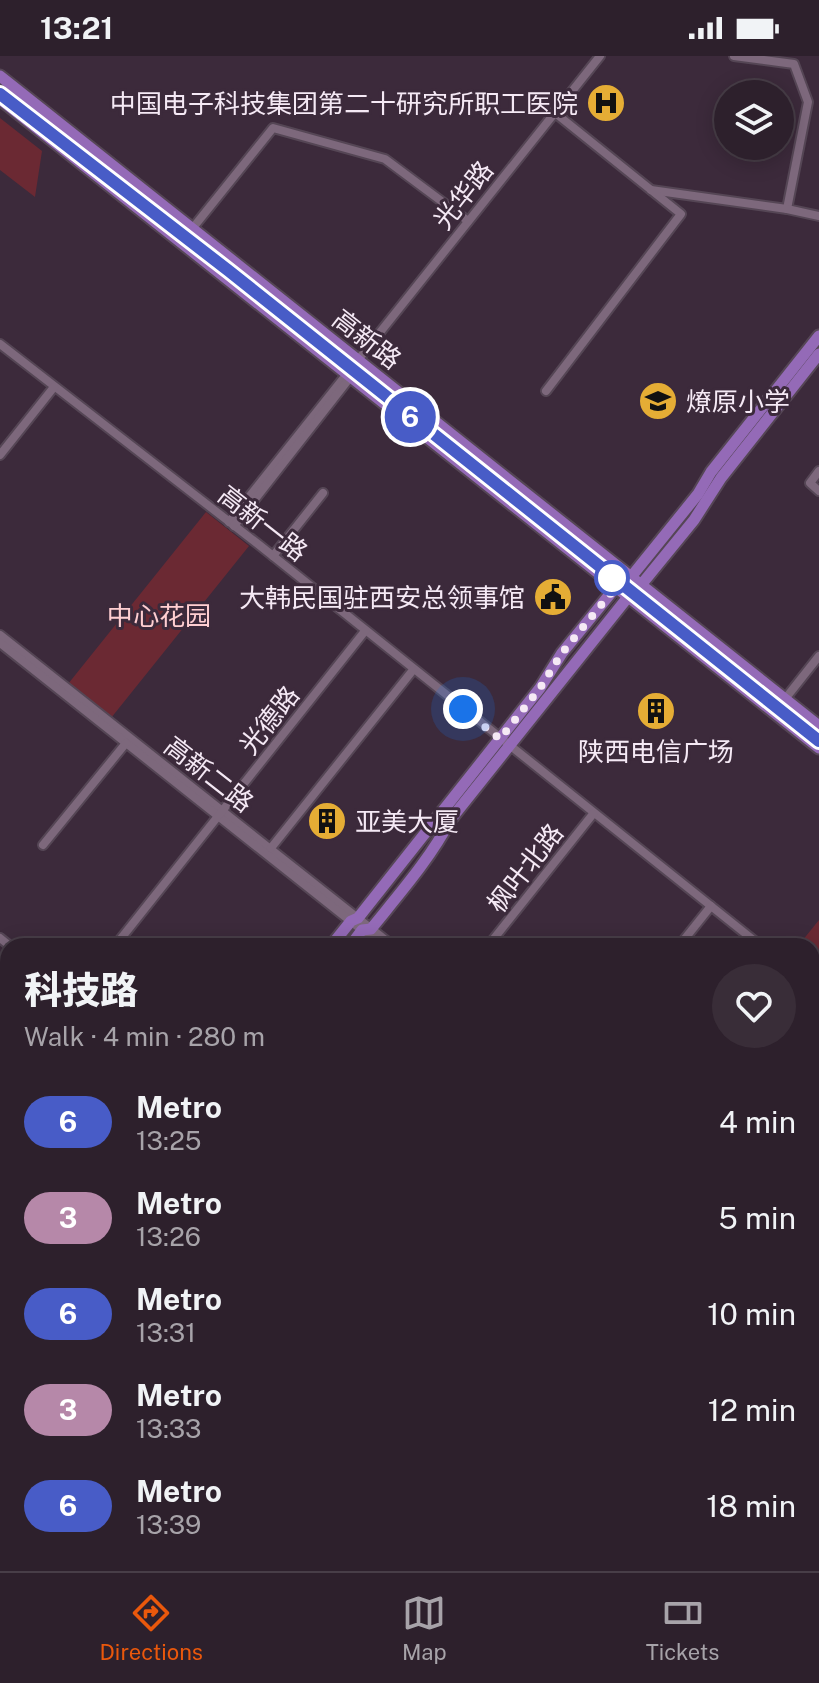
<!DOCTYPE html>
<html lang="en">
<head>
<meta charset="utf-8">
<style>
	body { margin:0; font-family:"Public Sans","Noto Sans SC",sans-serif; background:#392d38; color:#f1f3f6; height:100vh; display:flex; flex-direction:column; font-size:30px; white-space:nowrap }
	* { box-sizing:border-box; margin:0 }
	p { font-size:26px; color:#a7a3a9 }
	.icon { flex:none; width:44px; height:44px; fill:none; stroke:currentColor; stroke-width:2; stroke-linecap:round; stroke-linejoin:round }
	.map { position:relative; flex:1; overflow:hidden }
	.side { position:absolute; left:0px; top:882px; width:820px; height:634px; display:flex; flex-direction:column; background:#2d202c; border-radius:24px 24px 0 0; box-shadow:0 4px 20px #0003,0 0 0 2px #483e48 }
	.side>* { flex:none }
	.badge { padding:0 16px; border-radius:26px; font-size:28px; line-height:52px }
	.tools { position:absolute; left:714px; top:24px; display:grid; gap:16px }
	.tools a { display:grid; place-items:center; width:80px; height:80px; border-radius:50%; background:#2d202c; box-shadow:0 4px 20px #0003,0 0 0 2px #483e48; font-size:40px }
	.you { position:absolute; width:40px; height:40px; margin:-20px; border:6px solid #fff; border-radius:50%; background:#1a73e8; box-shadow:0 0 0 12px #1a73e833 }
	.map>.badge { position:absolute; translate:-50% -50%; box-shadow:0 0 0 4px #fff }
	.round { display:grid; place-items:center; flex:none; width:84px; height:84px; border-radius:42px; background:#392d38 }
	.summary { display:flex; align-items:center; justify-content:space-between; height:136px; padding:0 24px }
	h1 { font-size:38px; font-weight:800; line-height:60px }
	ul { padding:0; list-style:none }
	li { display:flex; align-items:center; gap:24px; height:96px; padding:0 24px }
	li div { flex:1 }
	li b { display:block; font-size:30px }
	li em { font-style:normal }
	li .badge { min-width:88px; font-weight:700; text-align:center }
	.status { display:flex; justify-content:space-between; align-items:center; height:56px; padding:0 40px; background:#2d202c; direction:ltr }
	.status svg { height:22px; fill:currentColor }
	.dock { display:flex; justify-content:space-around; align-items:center; height:112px; border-top:2px solid #483e48; background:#2d202c; font-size:22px; color:#a7a3a9 }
	.dock a { display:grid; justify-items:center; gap:4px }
	.dock .current { color:#ea580c }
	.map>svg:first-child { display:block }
	.green { fill:#6b2933 }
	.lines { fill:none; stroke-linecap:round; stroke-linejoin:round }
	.minor-casing { stroke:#554655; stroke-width:12 }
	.major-casing { stroke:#554655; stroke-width:15 }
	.minor { stroke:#7d687c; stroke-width:8 }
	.major { stroke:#946ab7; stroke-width:11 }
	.line-casing { stroke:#fff; stroke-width:18 }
	.line { stroke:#485cc7; stroke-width:12 }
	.walk { stroke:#f5e9f5; stroke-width:8; stroke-dasharray:0 14.4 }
	.stop-dot { fill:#fff; stroke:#485cc7; stroke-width:4 }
	.labels { text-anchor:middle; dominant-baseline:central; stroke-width:6; stroke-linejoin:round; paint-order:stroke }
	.poi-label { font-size:26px; fill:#f5e9f5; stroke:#3c2a3b; text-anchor:end }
	.street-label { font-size:26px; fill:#f5e9f5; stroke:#3c2a3b }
	.park-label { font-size:26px; fill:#ffced1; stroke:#3c2a3b }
</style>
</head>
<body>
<div class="status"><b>13:21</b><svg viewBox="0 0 49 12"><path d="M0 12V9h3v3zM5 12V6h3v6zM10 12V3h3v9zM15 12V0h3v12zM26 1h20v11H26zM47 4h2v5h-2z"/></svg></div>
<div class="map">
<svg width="819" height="1515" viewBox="0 0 819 1515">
	<rect width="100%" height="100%" fill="#3c2a3b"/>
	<g class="green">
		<path d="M0,62L42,95L35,141L0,114Z"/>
		<path d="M206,456L249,490L111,662L68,628Z"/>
		<path d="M819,864V917L812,911V890H798Z"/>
	</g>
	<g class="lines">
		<g class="minor-casing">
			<g id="minor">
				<path d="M734,0L794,8L808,46L787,153"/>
				<path d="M651,134L787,153L819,160"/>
				<path d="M192,173L273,72L385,103L468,165"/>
				<path d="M0,288L258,488L761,890"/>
				<path d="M546,335L681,158L554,56"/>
				<path d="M0,399L54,331"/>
				<path d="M819,415L810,427L819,435"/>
				<path d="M229,466L600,0"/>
				<path d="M234,470L352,319"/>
				<path d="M273,500L323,437"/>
				<path d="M0,579L393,890"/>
				<path d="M0,587L382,890"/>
				<path d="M785,643L819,600"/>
				<path d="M43,789L126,687"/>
				<path d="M271,792L413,614"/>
				<path d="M0,882L10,890"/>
				<path d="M115,890L365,575"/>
				<path d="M488,890L593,758"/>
				<path d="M679,890L711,850"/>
				<path d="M812,930L819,936"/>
				<path d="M812,1056L819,1061"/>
				<path d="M0,1101L8,1091"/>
				<path d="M812,1103L819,1108"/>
				<path d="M0,1134L8,1140"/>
				<path d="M0,1167L8,1173"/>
				<path d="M812,1182L819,1187"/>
				<path d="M812,1230L819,1235"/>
				<path d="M812,1288L819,1279"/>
				<path d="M0,1455L8,1456"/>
				<path d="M489,1508L529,1515"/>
				<path d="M131,1515L132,1508"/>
				<path d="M305,1515L306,1508"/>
				<path d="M742,1515L743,1508"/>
			</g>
		</g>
		<g class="major-casing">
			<g id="major">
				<path d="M0,20L819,670"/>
				<path d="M0,43L819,692"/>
				<path d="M331,890L351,865L358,862L540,632L562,597L615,532L631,521L698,438L711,416L819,280"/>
				<path d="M350,890L362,874L371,873C400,837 430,803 451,763L628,541L641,529L694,464L721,422L819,298"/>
				<path d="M0,1146L8,1152"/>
				<path d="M0,1315L8,1305"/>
				<path d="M0,1333L8,1324"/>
			</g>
		</g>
		<use href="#minor" class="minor"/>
		<use href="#major" class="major"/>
	</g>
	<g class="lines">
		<g class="line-casing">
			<path id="line" d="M0,38L229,215L819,685"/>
		</g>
		<use href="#line" class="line"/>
		<path class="walk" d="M463,653L500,683L540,632L562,597L615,532L612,522"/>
	</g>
	<defs>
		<g id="hospital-disc" transform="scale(2)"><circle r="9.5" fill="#e5ad35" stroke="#3c2a3b"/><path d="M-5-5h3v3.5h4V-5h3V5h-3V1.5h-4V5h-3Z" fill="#111"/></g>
		<g id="school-disc" transform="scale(2)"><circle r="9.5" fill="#e5ad35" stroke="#3c2a3b"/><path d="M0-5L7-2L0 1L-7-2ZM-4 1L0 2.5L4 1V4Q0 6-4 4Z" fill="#111"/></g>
		<g id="civic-disc" transform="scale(2)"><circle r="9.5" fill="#e5ad35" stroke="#3c2a3b"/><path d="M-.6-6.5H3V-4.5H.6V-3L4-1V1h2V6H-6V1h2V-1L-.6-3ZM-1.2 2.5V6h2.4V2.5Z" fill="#111"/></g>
		<g id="building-disc" transform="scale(2)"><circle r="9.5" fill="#e5ad35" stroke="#3c2a3b"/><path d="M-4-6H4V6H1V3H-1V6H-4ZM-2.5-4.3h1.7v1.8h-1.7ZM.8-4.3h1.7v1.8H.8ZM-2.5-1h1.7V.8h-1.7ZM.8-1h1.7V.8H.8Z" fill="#111"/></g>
	</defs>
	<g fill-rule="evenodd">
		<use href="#hospital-disc" x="606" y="47"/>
		<use href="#school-disc" x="658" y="345"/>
		<use href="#civic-disc" x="553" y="541"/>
		<use href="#building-disc" x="656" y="655"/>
		<use href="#building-disc" x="327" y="765"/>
	</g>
	<circle class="stop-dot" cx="612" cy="522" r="16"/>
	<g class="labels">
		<g class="poi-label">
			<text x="578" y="47">中国电子科技集团第二十研究所职工医院</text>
			<text x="686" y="345" text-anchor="start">燎原小学</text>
			<text x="525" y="541">大韩民国驻西安总领事馆</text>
			<text x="656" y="695" text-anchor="middle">陕西电信广场</text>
			<text x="355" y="765" text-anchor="start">亚美大厦</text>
		</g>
		<g class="street-label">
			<text transform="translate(463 139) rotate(-52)">光华路</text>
			<text transform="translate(367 283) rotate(38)">高新路</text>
			<text transform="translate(263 467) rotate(38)">高新一路</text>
			<text transform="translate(269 664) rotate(-52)">光德路</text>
			<text transform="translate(209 718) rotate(38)">高新二路</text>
			<text transform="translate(525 812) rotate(-52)">枫叶北路</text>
		</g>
		<g class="park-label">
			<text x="159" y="559">中心花园</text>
		</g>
	</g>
</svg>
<div class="tools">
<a><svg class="icon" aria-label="layers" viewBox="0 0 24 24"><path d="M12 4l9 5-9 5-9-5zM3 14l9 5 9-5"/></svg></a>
</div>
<div class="you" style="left:463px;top:653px"></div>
<b class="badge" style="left:410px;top:361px;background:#485cc7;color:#fff">6</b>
<section class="side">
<div class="summary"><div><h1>科技路</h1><p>Walk · 4 min · 280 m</p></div><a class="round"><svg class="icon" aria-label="heart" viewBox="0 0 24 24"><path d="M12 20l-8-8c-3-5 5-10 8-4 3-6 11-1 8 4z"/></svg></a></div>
<ul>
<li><span class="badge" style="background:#485cc7;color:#fff">6</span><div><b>Metro</b><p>13:25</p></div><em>4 min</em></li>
<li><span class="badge" style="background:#b688a9;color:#fff">3</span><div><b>Metro</b><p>13:26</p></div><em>5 min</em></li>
<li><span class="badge" style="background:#485cc7;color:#fff">6</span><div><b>Metro</b><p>13:31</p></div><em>10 min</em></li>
<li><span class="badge" style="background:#b688a9;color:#fff">3</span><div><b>Metro</b><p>13:33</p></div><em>12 min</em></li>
<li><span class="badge" style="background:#485cc7;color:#fff">6</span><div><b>Metro</b><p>13:39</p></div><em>18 min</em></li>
</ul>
</section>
</div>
<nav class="dock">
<a class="current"><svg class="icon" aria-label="directions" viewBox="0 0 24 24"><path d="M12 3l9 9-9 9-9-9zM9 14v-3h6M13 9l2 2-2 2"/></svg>Directions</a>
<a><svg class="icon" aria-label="map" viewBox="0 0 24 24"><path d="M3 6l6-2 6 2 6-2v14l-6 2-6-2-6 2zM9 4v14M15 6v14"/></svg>Map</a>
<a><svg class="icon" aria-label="tickets" viewBox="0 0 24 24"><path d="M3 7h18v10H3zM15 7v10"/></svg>Tickets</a>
</nav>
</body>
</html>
